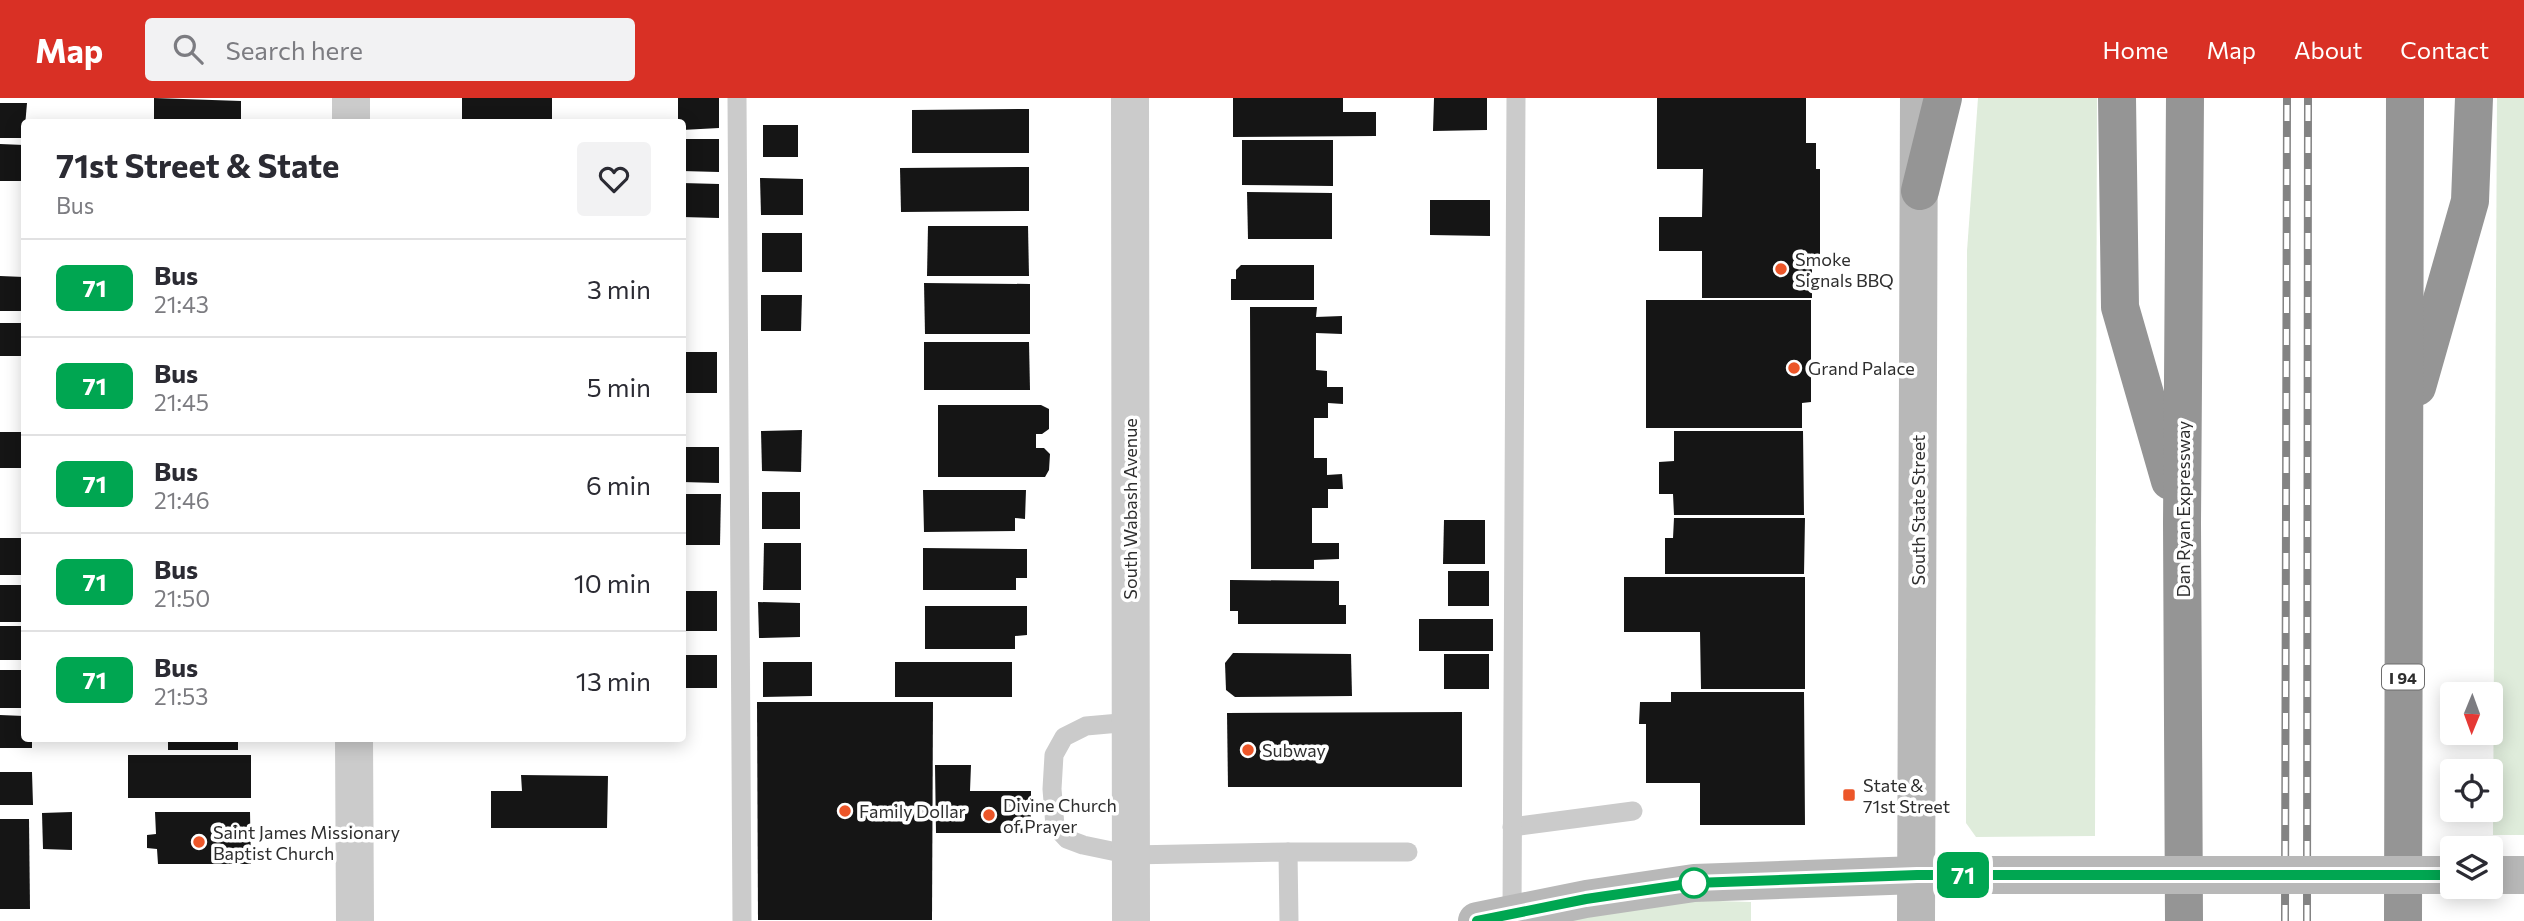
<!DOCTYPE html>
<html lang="en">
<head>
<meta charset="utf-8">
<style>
	body { margin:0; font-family:Commissioner,sans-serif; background:#f2f2f3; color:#2b2b33; height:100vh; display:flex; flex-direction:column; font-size:26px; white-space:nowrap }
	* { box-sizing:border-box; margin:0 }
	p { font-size:23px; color:#7c7c81 }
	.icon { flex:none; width:38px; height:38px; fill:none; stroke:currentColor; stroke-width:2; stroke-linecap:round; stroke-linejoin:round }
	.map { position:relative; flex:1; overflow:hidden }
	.drawer { position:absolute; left:21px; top:21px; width:665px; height:623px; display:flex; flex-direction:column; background:#fff; border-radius:7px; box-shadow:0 4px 18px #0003 }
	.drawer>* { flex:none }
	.badge { padding:0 14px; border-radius:10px; font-size:24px; line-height:46px }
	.needle { width:46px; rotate:181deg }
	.controls { position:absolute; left:2440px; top:584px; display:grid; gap:14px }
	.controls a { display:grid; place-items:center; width:63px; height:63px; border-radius:7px; background:#fff; box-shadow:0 4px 18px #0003; font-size:35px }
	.map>.badge { position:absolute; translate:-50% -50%; box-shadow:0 0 0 4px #fff }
	.round { display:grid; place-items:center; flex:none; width:74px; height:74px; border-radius:7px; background:#f2f2f3 }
	.overview { display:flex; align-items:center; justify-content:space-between; height:119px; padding:0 35px }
	h1 { font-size:33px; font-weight:700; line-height:52px }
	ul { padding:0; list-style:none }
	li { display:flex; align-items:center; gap:21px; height:98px; padding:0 35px; border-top:2px solid #e1e1e2 }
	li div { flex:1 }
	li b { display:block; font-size:26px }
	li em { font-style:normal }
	li .badge { min-width:77px; font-weight:700; text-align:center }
	header { display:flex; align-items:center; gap:42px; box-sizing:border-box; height:98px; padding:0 35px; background:#d93025; color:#fff }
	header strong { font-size:33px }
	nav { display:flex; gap:38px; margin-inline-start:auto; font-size:24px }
	.search { width:490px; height:63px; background:#f2f2f3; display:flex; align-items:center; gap:18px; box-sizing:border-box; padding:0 24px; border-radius:7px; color:#7c7c81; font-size:26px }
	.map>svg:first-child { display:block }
	.green { fill:#dfecdb }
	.building { fill:#151515 }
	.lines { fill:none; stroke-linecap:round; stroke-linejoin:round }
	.lane { stroke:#cbcbcb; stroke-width:19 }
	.street { stroke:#cbcbcb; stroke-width:38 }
	.secondary { stroke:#b8b8b8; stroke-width:38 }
	.highway { stroke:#959595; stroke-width:38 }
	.rail-casing { stroke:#838383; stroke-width:8 }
	.rail { stroke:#fff; stroke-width:5; stroke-dasharray:16; stroke-linecap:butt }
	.secondary-bridge { stroke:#b8b8b8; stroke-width:38 }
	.line-casing { stroke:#fff; stroke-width:16 }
	.line { stroke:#00a651; stroke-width:10 }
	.poi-dot { fill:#ec5629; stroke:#fff; stroke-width:2.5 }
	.stop-dot { fill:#fff; stroke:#00a651; stroke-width:3.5 }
	.labels { text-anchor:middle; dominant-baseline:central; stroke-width:7; stroke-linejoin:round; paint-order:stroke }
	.shield { fill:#fff; stroke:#6d6d6d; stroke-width:2 }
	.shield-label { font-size:16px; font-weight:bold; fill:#2e2e2e }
	.poi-label { font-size:18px; fill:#2e2e2e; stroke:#fff; text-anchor:start }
	.street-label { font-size:18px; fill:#2e2e2e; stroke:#fff }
</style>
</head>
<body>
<header>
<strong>Map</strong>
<div class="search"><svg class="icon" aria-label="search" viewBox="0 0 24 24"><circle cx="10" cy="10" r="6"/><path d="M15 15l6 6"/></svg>Search here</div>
<nav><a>Home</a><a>Map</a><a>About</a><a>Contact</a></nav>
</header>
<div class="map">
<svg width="2524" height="823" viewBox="0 0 2524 823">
	<rect width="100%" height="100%" fill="#fff"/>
	<g class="green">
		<path d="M1978,0H2097L2095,738L1976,739L1966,725L1967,153Z"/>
		<path d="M2497,0H2524V737H2493Z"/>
		<path d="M1685,802L1751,804V823H1563Z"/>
	</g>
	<g class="building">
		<path d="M154,0L241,3V24H154Z"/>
		<rect x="462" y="0" width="90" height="24"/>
		<path d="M678,0H719V30L682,32V24H678Z"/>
		<path d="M1233,0H1343V14H1376V38L1233,39Z"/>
		<path d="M1434,0H1487V32L1433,33Z"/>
		<path d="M1657,0H1806V45H1816V71H1820V164H1812V200H1702V153H1659V119H1702L1703,71H1657Z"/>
		<path d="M0,5H27L24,40H0Z"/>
		<path d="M1029,11V55H912V12Z"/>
		<rect x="763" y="27" width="35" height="32"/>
		<path d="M682,41H719V74L682,73Z"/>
		<path d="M1242,42H1333V88L1242,87Z"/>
		<path d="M0,46L24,47V83H0Z"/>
		<path d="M1029,69V113L901,114L900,70Z"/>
		<path d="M760,80L803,81V117H761Z"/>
		<path d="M682,85L719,86V120L682,119Z"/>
		<path d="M1247,94L1332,95V141H1248Z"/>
		<path d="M1430,102H1490V138L1430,137Z"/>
		<path d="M928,128H1028L1029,178H927Z"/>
		<rect x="762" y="135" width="40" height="39"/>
		<path d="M1241,167H1314V202H1231V181H1236V172Z"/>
		<path d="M0,178L24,179V213H0Z"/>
		<path d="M924,185L1030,186V236H925Z"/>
		<path d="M761,197H802L801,233H761Z"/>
		<path d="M1646,202H1811V304L1802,305V330H1646Z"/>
		<path d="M1250,209H1317L1316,219L1342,218V236L1316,235V272L1327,273V289H1343V306L1328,305V320H1314V360H1327V377L1342,376L1343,391H1328V410H1312V445H1339V461L1314,462V471H1251Z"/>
		<rect x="0" y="225" width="24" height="33"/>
		<path d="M924,244H1029L1030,292H924Z"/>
		<rect x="682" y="254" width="35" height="41"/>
		<path d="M938,307H1041L1049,311V331L1042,336H1036V350H1044L1050,356L1049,372L1045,379H938Z"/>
		<path d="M802,332L801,374L762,373L761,333Z"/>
		<path d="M1674,333H1803L1804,417H1674L1673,396H1659V364L1674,363Z"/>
		<rect x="0" y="334" width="24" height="36"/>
		<path d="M682,349H719V385L682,384Z"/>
		<path d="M923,392H1026L1025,421L1015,420V433L924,434Z"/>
		<rect x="762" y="394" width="38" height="37"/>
		<path d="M682,396H721L720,447H682Z"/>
		<path d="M1674,420H1805L1804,476H1665V440H1673Z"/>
		<path d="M1444,422H1485V466H1443Z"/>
		<rect x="0" y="440" width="24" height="37"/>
		<path d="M764,445H801V492H763Z"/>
		<path d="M923,450L1027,451V480H1016V492H923Z"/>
		<rect x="1448" y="473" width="41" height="35"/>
		<path d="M1624,479H1805V591H1701L1700,534H1624Z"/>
		<path d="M1230,482L1339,483V507H1346V526H1238V513H1230Z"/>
		<rect x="0" y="487" width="24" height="37"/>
		<rect x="682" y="493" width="35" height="40"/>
		<path d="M758,504L800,505V539L759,540Z"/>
		<path d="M925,508H1027V537L1015,538V551H925Z"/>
		<rect x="1419" y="521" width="74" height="32"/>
		<rect x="0" y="528" width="24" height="34"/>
		<path d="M1233,555L1351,556L1352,598L1235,599L1226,592L1225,565Z"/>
		<rect x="1444" y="556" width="45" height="35"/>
		<rect x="682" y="557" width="35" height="33"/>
		<path d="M763,564H812V598L763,599Z"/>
		<rect x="895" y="564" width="117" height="35"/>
		<rect x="0" y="572" width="24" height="38"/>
		<path d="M1671,594H1804L1805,727H1700V685H1646V626H1639L1640,604H1671Z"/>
		<path d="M757,604H933L932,822H758Z"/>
		<path d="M1462,614V689H1228L1227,615Z"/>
		<path d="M0,617L24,618V640H32V650H0Z"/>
		<rect x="168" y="640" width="70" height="12"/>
		<rect x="128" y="657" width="123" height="43"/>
		<path d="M935,667H971L970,693H1031V735H936Z"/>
		<path d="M0,674H32L33,707H0Z"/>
		<path d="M521,677L608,678L607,730H491V693H522Z"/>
		<path d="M72,714V752L43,751L42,715Z"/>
		<path d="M155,714H250L251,766H158L157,751L147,750V737L156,736Z"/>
		<path d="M0,721H29L30,811H0Z"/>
	</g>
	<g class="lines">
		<g class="lane">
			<path d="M737,0L742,823"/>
			<path d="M1131,624L1086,628L1064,639L1054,657L1052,691L1055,728L1067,741L1083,747L1131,757L1288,754L1289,823"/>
			<path d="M1512,729L1633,713"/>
			<path d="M1288,754H1408"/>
			<path d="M1512,816L1516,0"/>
		</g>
		<g class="street">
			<path d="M351,0V24"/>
			<path d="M1130,0L1131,823"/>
			<path d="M354,640L355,823"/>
		</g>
		<g class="secondary">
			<path d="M2490,777H2524"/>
			<path d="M1477,823L1586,801L1694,785L1917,777H2018"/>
			<path d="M1916,823L1919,0"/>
		</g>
		<g class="highway">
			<path d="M2117,0L2120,209L2170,383"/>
			<path d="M1920,93L1943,0"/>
			<path d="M2417,289L2470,103L2474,0"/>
			<path d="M2184,823L2182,425L2185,0"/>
			<path d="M2403,823L2405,0"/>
		</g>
		<g class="rail-casing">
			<g id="rail">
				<path d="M2285,823L2287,0"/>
				<path d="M2307,823L2308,0"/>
			</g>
		</g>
		<use href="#rail" class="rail"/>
		<path class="secondary-bridge" d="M2018,777H2452"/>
	</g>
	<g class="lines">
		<g class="line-casing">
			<path id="line" d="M1477,823L1586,801L1694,785L1917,777H2452"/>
		</g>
		<use href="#line" class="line"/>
	</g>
	<g class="poi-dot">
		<circle cx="1781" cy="171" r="7"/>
		<circle cx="1794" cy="270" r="7"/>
		<circle cx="1248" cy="652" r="7"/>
		<rect x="1842" y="690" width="14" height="14" rx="3.5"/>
		<circle cx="845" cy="713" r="7"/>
		<circle cx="989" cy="717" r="7"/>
		<circle cx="199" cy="744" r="7"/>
	</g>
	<circle class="stop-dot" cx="1694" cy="785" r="14"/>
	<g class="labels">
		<rect class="shield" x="2382" y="566.5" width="42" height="25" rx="5"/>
		<g class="shield-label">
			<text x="2403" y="579">I 94</text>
		</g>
		<g class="poi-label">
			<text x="1795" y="161">Smoke<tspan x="1795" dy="21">Signals BBQ</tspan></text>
			<text x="1808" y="270">Grand Palace</text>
			<text x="1262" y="652">Subway</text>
			<text x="1863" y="687">State &amp;<tspan x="1863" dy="21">71st Street</tspan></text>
			<text x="1003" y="707">Divine Church<tspan x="1003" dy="21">of Prayer</tspan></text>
			<text x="859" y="713">Family Dollar</text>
			<text x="213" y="734">Saint James Missionary<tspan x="213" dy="21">Baptist Church</tspan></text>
		</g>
		<g class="street-label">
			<text transform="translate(1130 411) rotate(-90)">South Wabash Avenue</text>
			<text transform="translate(2183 411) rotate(-90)">Dan Ryan Expressway</text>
			<text transform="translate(1918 412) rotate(-90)">South State Street</text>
		</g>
	</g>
</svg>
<div class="controls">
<a><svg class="needle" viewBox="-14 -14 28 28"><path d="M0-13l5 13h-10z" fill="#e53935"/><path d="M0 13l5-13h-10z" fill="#7c7c81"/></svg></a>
<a><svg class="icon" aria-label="locate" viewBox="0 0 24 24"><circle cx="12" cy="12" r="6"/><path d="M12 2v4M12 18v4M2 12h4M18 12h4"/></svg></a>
<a><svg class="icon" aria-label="layers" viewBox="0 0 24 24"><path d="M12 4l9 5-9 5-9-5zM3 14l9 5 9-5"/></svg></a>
</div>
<b class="badge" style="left:1963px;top:777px;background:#00a651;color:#fff">71</b>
<section class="drawer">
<div class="overview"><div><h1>71st Street &amp; State</h1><p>Bus</p></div><a class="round"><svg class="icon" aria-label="heart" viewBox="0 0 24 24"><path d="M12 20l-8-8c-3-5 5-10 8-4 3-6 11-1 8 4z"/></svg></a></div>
<ul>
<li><span class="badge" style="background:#00a651;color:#fff">71</span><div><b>Bus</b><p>21:43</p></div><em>3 min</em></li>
<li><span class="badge" style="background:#00a651;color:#fff">71</span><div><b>Bus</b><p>21:45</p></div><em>5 min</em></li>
<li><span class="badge" style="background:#00a651;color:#fff">71</span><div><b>Bus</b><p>21:46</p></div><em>6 min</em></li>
<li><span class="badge" style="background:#00a651;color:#fff">71</span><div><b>Bus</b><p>21:50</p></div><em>10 min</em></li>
<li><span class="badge" style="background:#00a651;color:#fff">71</span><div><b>Bus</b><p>21:53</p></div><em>13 min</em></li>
</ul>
</section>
</div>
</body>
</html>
